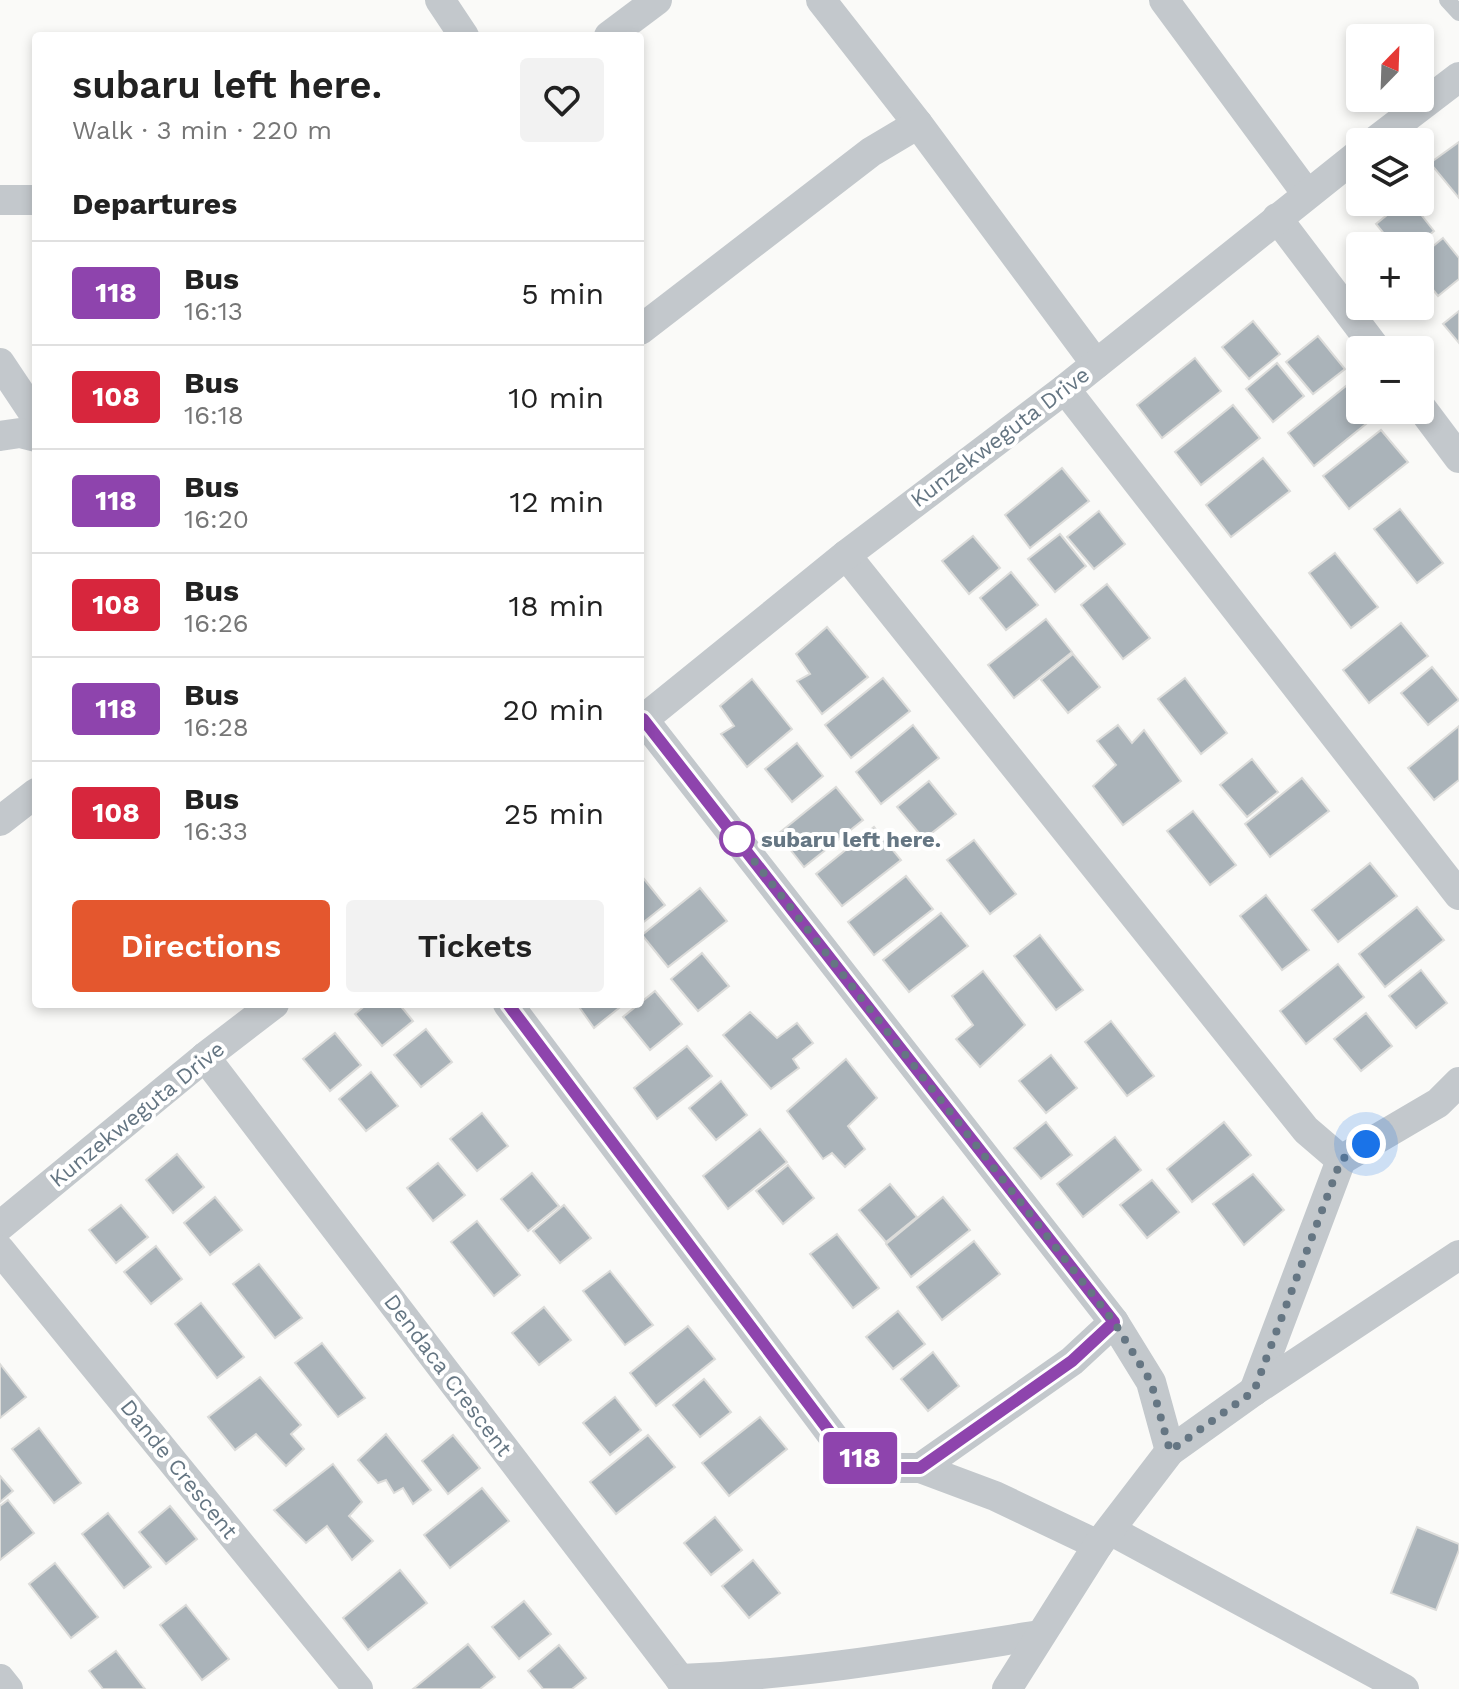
<!DOCTYPE html>
<html lang="en">
<head>
<meta charset="utf-8">
<style>
	body { margin:0; font-family:"Work Sans",sans-serif; background:#f2f2f2; color:#222; height:100vh; display:flex; flex-direction:column; font-size:30px; white-space:nowrap }
	* { box-sizing:border-box; margin:0 }
	p { font-size:26px; color:#767676 }
	.icon { flex:none; width:44px; height:44px; fill:none; stroke:currentColor; stroke-width:2; stroke-linecap:round; stroke-linejoin:round }
	.map { position:relative; flex:1; overflow:hidden }
	.drawer { position:absolute; left:32px; top:32px; width:612px; height:976px; display:flex; flex-direction:column; background:#fff; border-radius:8px; box-shadow:0 4px 12px #0003 }
	.drawer>* { flex:none }
	.badge { padding:0 16px; border-radius:6px; font-size:28px; line-height:52px }
	.needle { width:52px; rotate:23deg }
	.fabs { position:absolute; left:1346px; top:24px; display:grid; gap:16px }
	.fabs a { display:grid; place-items:center; width:88px; height:88px; border-radius:8px; background:#fff; box-shadow:0 4px 12px #0003; font-size:40px }
	.you { position:absolute; width:40px; height:40px; margin:-20px; border:6px solid #fff; border-radius:50%; background:#1a73e8; box-shadow:0 0 0 12px #1a73e833 }
	.map>.badge { position:absolute; translate:-50% -50%; box-shadow:0 0 0 4px #fff }
	h2 { padding:0 40px; font-size:30px; line-height:72px }
	.round { display:grid; place-items:center; flex:none; width:84px; height:84px; border-radius:8px; background:#f2f2f2 }
	.summary { display:flex; align-items:center; justify-content:space-between; height:136px; padding:0 40px }
	h1 { font-size:38px; font-weight:600; line-height:60px }
	.action { display:flex; gap:16px; margin-top:auto; padding:16px 40px }
	.action a { flex:1; height:92px; border-radius:8px; background:#e4572e; color:#fff; font-size:32px; font-weight:600; line-height:92px; text-align:center }
	.action a+a { background:#f2f2f2; color:#222 }
	ul { padding:0; list-style:none }
	li { display:flex; align-items:center; gap:24px; height:104px; padding:0 40px; border-top:2px solid #e0e0e0 }
	li div { flex:1 }
	li b { display:block; font-size:30px }
	li em { font-style:normal }
	li .badge { min-width:88px; font-weight:700; text-align:center }
	.map>svg:first-child { display:block }
	.building { fill:#aab3b9; stroke:#dcdcda; stroke-width:2 }
	.lines { fill:none; stroke-linecap:round; stroke-linejoin:round }
	.lane { stroke:#c3c8cc; stroke-width:16 }
	.street { stroke:#c3c8cc; stroke-width:30 }
	.line-casing { stroke:#fff; stroke-width:18 }
	.line { stroke:#8e44ad; stroke-width:12 }
	.walk { stroke:#657683; stroke-width:8; stroke-dasharray:0 14.4 }
	.stop-dot { fill:#fff; stroke:#8e44ad; stroke-width:4 }
	.labels { text-anchor:middle; dominant-baseline:central; stroke-width:8; stroke-linejoin:round; paint-order:stroke }
	.street-label { font-size:22px; fill:#657683; stroke:#fff }
	.stop-label { font-size:22px; font-weight:bold; fill:#657683; stroke:#fff; text-anchor:start }
</style>
</head>
<body>
<div class="map">
<svg width="1459" height="1689" viewBox="0 0 1459 1689">
	<rect width="100%" height="100%" fill="#fafaf8"/>
	<g class="building">
		<path d="M1459,142V198L1430,163Z"/>
		<path d="M1403,202H1411L1434,231L1416,246H1394L1376,224Z"/>
		<path d="M1443,238L1459,258V279L1438,296L1420,274V257Z"/>
		<path d="M1459,311V343L1443,324Z"/>
		<path d="M1253,321L1280,354L1249,379L1222,347Z"/>
		<path d="M1318,336L1345,369L1313,394L1286,362Z"/>
		<path d="M1195,358L1221,391L1162,438L1137,405Z"/>
		<path d="M1277,363L1304,396L1273,422L1246,389Z"/>
		<path d="M1346,386L1360,404V410H1365L1372,419L1314,466L1288,433Z"/>
		<path d="M1233,405L1260,438L1201,485L1175,452Z"/>
		<path d="M1381,430L1408,462L1349,509L1323,476Z"/>
		<path d="M1263,458L1290,491L1231,537L1206,505Z"/>
		<path d="M1062,468L1089,501L1030,548L1005,515Z"/>
		<path d="M1400,509L1443,563L1417,583L1374,529Z"/>
		<path d="M1099,511L1125,544L1094,569L1067,537Z"/>
		<path d="M1060,534L1086,566L1055,592L1028,559Z"/>
		<path d="M973,536L1000,568L969,594L942,561Z"/>
		<path d="M1335,553L1378,607L1351,628L1309,573Z"/>
		<path d="M1011,572L1038,605L1006,630L980,598Z"/>
		<path d="M1107,584L1150,638L1123,659L1081,605Z"/>
		<path d="M1046,619L1072,652L1014,698L988,665Z"/>
		<path d="M1401,623L1428,656L1369,703L1343,670Z"/>
		<path d="M827,627L868,677L822,714L797,681L810,674L796,654Z"/>
		<path d="M1073,654L1100,687L1068,713L1041,680Z"/>
		<path d="M1432,667L1459,700L1428,725L1401,693Z"/>
		<path d="M883,678L910,711L851,758L825,725Z"/>
		<path d="M1185,678L1227,733L1201,754L1158,699Z"/>
		<path d="M752,679L792,729L747,767L721,734L734,726L720,706Z"/>
		<path d="M913,725L939,758L881,804L856,772Z"/>
		<path d="M1118,725L1132,743L1144,730L1181,781L1123,825L1093,786L1116,765L1097,741Z"/>
		<path d="M1459,726V780L1434,800L1408,768Z"/>
		<path d="M797,743L823,776L792,802L765,769Z"/>
		<path d="M1252,759L1278,792L1247,817L1220,785Z"/>
		<path d="M1302,778L1329,811L1270,857L1245,824Z"/>
		<path d="M929,781L956,814L924,839L897,807Z"/>
		<path d="M836,787L863,820L804,867L778,834Z"/>
		<path d="M1193,811L1236,865L1210,885L1167,831Z"/>
		<path d="M874,827L901,860L842,906L816,874Z"/>
		<path d="M974,840L1016,894L990,914L947,860Z"/>
		<path d="M1370,863L1397,896L1338,942L1312,910Z"/>
		<path d="M640,874L665,905L640,925Z"/>
		<path d="M906,876L933,909L874,955L848,922Z"/>
		<path d="M700,888L727,921L668,967L642,935Z"/>
		<path d="M1266,895L1309,950L1282,970L1240,916Z"/>
		<path d="M1417,907L1444,940L1385,987L1359,954Z"/>
		<path d="M941,913L968,946L909,992L883,960Z"/>
		<path d="M1040,935L1083,990L1056,1010L1014,956Z"/>
		<path d="M702,953L729,986L698,1011L671,979Z"/>
		<path d="M1338,964L1364,997L1306,1044L1280,1011Z"/>
		<path d="M1421,970L1447,1003L1416,1028L1389,996Z"/>
		<path d="M983,971L1025,1025L980,1067L956,1039L973,1025L952,996Z"/>
		<path d="M655,991L682,1024L650,1050L623,1017Z"/>
		<path d="M367,1004H399L413,1021L382,1046L355,1014Z"/>
		<path d="M577,1004H624L594,1028Z"/>
		<path d="M750,1012L777,1038L797,1023L813,1043L793,1059L799,1068L771,1089L723,1035Z"/>
		<path d="M1366,1013L1392,1046L1361,1071L1334,1039Z"/>
		<path d="M1111,1021L1154,1076L1127,1096L1085,1042Z"/>
		<path d="M426,1029L452,1062L421,1087L394,1055Z"/>
		<path d="M335,1033L361,1065L330,1091L303,1059Z"/>
		<path d="M687,1046L712,1076L657,1119L634,1088Z"/>
		<path d="M1051,1055L1077,1088L1046,1113L1019,1081Z"/>
		<path d="M846,1059L877,1098L848,1126L865,1149L845,1167L832,1153L823,1159L787,1111Z"/>
		<path d="M371,1072L398,1106L366,1131L339,1099Z"/>
		<path d="M721,1081L747,1115L716,1140L689,1108Z"/>
		<path d="M482,1113L508,1146L477,1171L450,1139Z"/>
		<path d="M1046,1122L1072,1155L1041,1179L1014,1148Z"/>
		<path d="M1224,1122L1251,1155L1192,1202L1167,1169Z"/>
		<path d="M760,1129L787,1162L728,1209L703,1176Z"/>
		<path d="M1115,1137L1141,1170L1083,1217L1057,1184Z"/>
		<path d="M177,1154L204,1187L173,1213L146,1180Z"/>
		<path d="M438,1163L465,1195L433,1221L407,1188Z"/>
		<path d="M788,1165L814,1198L783,1224L756,1191Z"/>
		<path d="M532,1173L559,1206L528,1231L501,1199Z"/>
		<path d="M1253,1174L1284,1210L1244,1245L1213,1204Z"/>
		<path d="M1152,1180L1179,1212L1147,1238L1120,1205Z"/>
		<path d="M890,1184L917,1217L886,1242L859,1210Z"/>
		<path d="M215,1197L242,1230L210,1255L184,1223Z"/>
		<path d="M943,1197L970,1230L911,1277L886,1244Z"/>
		<path d="M121,1205L148,1237L116,1263L89,1230Z"/>
		<path d="M564,1205L591,1238L560,1263L533,1231Z"/>
		<path d="M477,1221L520,1275L494,1296L451,1242Z"/>
		<path d="M837,1234L879,1288L853,1308L810,1254Z"/>
		<path d="M974,1241L1000,1274L942,1320L917,1287Z"/>
		<path d="M156,1246L182,1279L151,1304L124,1272Z"/>
		<path d="M259,1264L302,1318L275,1338L233,1284Z"/>
		<path d="M610,1271L653,1325L625,1345L583,1291Z"/>
		<path d="M201,1303L244,1357L217,1378L175,1324Z"/>
		<path d="M544,1307L571,1340L539,1365L512,1333Z"/>
		<path d="M898,1311L925,1344L893,1369L866,1337Z"/>
		<path d="M688,1326L715,1359L656,1406L630,1373Z"/>
		<path d="M322,1343L365,1398L338,1417L295,1363Z"/>
		<path d="M933,1352L959,1386L928,1411L901,1379Z"/>
		<path d="M0,1364L26,1397L0,1418Z"/>
		<path d="M260,1377L301,1425L291,1434L304,1449L286,1466L256,1434L235,1450L208,1417Z"/>
		<path d="M704,1379L731,1412L700,1437L673,1405Z"/>
		<path d="M615,1397L641,1430L610,1455L583,1423Z"/>
		<path d="M760,1417L787,1449L729,1496L702,1463Z"/>
		<path d="M39,1428L81,1483L54,1503L12,1449Z"/>
		<path d="M386,1434L431,1490L413,1504L403,1488L394,1493L386,1480L378,1483L358,1460Z"/>
		<path d="M453,1435L480,1468L448,1494L422,1461Z"/>
		<path d="M648,1435L675,1467L616,1514L590,1482Z"/>
		<path d="M333,1464L362,1502L349,1516L373,1541L352,1560L327,1526L306,1543L274,1510Z"/>
		<path d="M0,1476L13,1491L0,1502Z"/>
		<path d="M482,1488L509,1521L450,1568L424,1535Z"/>
		<path d="M8,1500L34,1533L0,1560V1506Z"/>
		<path d="M170,1506L197,1539L166,1564L139,1532Z"/>
		<path d="M108,1513L151,1567L124,1588L82,1534Z"/>
		<path d="M715,1517L742,1550L711,1575L684,1543Z"/>
		<path d="M1417,1527L1459,1544V1550L1436,1610L1391,1593Z"/>
		<path d="M753,1560L780,1593L749,1618L722,1586Z"/>
		<path d="M55,1563L98,1617L71,1638L29,1584Z"/>
		<path d="M400,1570L427,1603L368,1650L343,1618Z"/>
		<path d="M524,1601L551,1634L519,1659L492,1627Z"/>
		<path d="M186,1605L229,1659L202,1680L160,1625Z"/>
		<path d="M468,1644L495,1677L480,1689H413Z"/>
		<path d="M559,1645L586,1678L572,1689H543L528,1671Z"/>
		<path d="M116,1651L145,1689H103L89,1671Z"/>
	</g>
	<g class="lines">
		<path class="lane" d="M1447,0L1459,13"/>
		<g class="street">
			<path d="M440,0L464,36"/>
			<path d="M821,0L918,124"/>
			<path d="M1164,0L1307,194"/>
			<path d="M609,36L657,0"/>
			<path d="M1374,142L1459,77"/>
			<path d="M0,200H36"/>
			<path d="M1277,218L1377,350"/>
			<path d="M640,330L871,152L918,124L1096,364"/>
			<path d="M0,363L36,417"/>
			<path d="M1065,389L1459,895"/>
			<path d="M1420,406L1459,458"/>
			<path d="M0,436L20,433L36,437"/>
			<path d="M846,555L1306,1130L1341,1160L1438,1103L1459,1082"/>
			<path d="M640,722L846,555L1065,389L1360,153"/>
			<path d="M0,821L36,793"/>
			<path d="M508,1004L841,1447L880,1468H920L1072,1361L1114,1322L643,719"/>
			<path d="M205,1057L680,1679L694,1689"/>
			<path d="M0,1226L205,1057L274,1004"/>
			<path d="M0,1250L358,1689"/>
			<path d="M1114,1322L1151,1382L1170,1451"/>
			<path d="M1254,1391L1341,1160"/>
			<path d="M920,1468L995,1496L1098,1545"/>
			<path d="M1110,1530L1404,1689"/>
			<path d="M0,1679L8,1689"/>
			<path d="M680,1679C801,1675 920,1654 1039,1635"/>
			<path d="M1007,1689L1098,1545L1170,1451L1254,1391L1459,1255"/>
		</g>
	</g>
	<g class="lines">
		<g class="line-casing">
			<path id="line" d="M508,1004L841,1447L880,1468H920L1072,1361L1114,1322L643,719"/>
		</g>
		<use href="#line" class="line"/>
		<path class="walk" d="M737,839L1114,1322L1151,1382L1170,1451L1254,1391L1341,1160L1366,1144"/>
	</g>
	<circle class="stop-dot" cx="737" cy="839" r="16"/>
	<g class="labels">
		<g class="street-label">
			<text transform="translate(1000 437) rotate(-37)">Kunzekweguta Drive</text>
			<text transform="translate(137 1114) rotate(-39)">Kunzekweguta Drive</text>
			<text transform="translate(448 1375) rotate(53)">Dendaca Crescent</text>
			<text transform="translate(179 1469) rotate(51)">Dande Crescent</text>
		</g>
		<g class="stop-label">
			<text x="761" y="839">subaru left here.</text>
		</g>
	</g>
</svg>
<div class="fabs">
<a><svg class="needle" viewBox="-14 -14 28 28"><path d="M0-13l5 13h-10z" fill="#e53935"/><path d="M0 13l5-13h-10z" fill="#767676"/></svg></a>
<a><svg class="icon" aria-label="layers" viewBox="0 0 24 24"><path d="M12 4l9 5-9 5-9-5zM3 14l9 5 9-5"/></svg></a>
<a>+</a>
<a>−</a>
</div>
<div class="you" style="left:1366px;top:1144px"></div>
<b class="badge" style="left:860px;top:1458px;background:#8e44ad;color:#fff">118</b>
<section class="drawer">
<div class="summary"><div><h1>subaru left here.</h1><p>Walk · 3 min · 220 m</p></div><a class="round"><svg class="icon" aria-label="heart" viewBox="0 0 24 24"><path d="M12 20l-8-8c-3-5 5-10 8-4 3-6 11-1 8 4z"/></svg></a></div>
<h2>Departures</h2>
<ul>
<li><span class="badge" style="background:#8e44ad;color:#fff">118</span><div><b>Bus</b><p>16:13</p></div><em>5 min</em></li>
<li><span class="badge" style="background:#d7263d;color:#fff">108</span><div><b>Bus</b><p>16:18</p></div><em>10 min</em></li>
<li><span class="badge" style="background:#8e44ad;color:#fff">118</span><div><b>Bus</b><p>16:20</p></div><em>12 min</em></li>
<li><span class="badge" style="background:#d7263d;color:#fff">108</span><div><b>Bus</b><p>16:26</p></div><em>18 min</em></li>
<li><span class="badge" style="background:#8e44ad;color:#fff">118</span><div><b>Bus</b><p>16:28</p></div><em>20 min</em></li>
<li><span class="badge" style="background:#d7263d;color:#fff">108</span><div><b>Bus</b><p>16:33</p></div><em>25 min</em></li>
</ul>
<div class="action"><a>Directions</a><a>Tickets</a></div>
</section>
</div>
</body>
</html>
